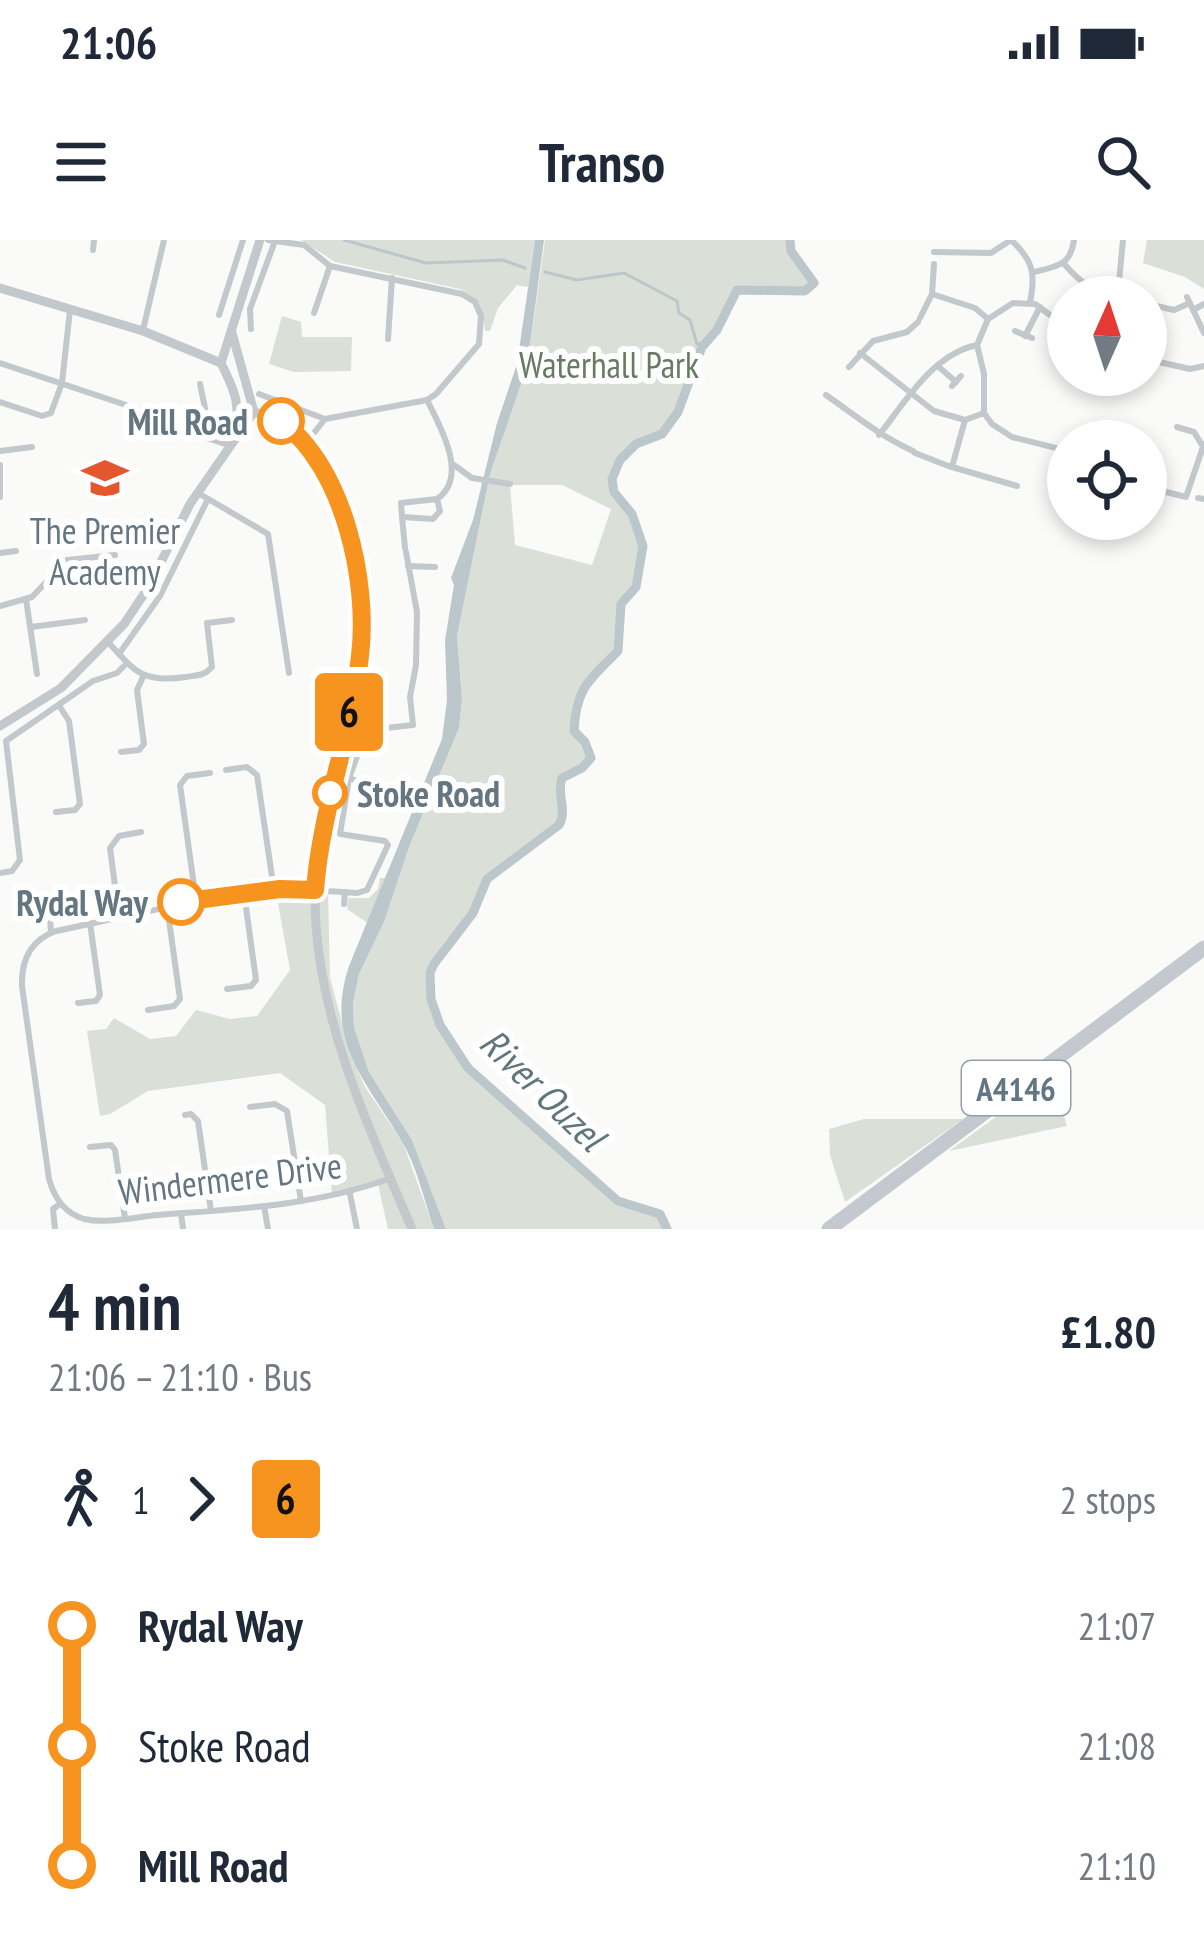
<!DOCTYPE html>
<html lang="en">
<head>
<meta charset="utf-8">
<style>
	body { margin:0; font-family:"PT Sans Narrow",sans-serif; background:#f2f2f3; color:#1f2937; height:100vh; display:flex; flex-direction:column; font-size:45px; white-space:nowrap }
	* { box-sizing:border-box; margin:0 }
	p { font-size:39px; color:#747a83 }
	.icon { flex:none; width:66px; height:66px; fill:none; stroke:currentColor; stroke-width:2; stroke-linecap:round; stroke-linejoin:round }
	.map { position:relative; height:989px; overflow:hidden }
	.drawer { display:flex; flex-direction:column; background:#fff; flex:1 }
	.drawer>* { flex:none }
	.badge { padding:0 24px; border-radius:9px; font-size:42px; line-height:78px }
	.needle { width:78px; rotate:3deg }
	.buttons { position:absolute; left:1047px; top:36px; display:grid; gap:24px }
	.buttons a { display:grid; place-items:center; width:120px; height:120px; border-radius:50%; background:#fff; box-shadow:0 6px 18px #0003; font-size:60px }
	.map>.badge { position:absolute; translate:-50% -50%; box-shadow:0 0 0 6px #fff }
	.legs { display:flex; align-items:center; gap:18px; height:132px; padding:0 48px; font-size:39px }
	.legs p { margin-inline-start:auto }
	.headline { display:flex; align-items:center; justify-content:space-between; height:204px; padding:0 48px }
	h1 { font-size:66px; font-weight:600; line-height:90px }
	ul { padding:0 48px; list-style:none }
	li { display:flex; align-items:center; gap:42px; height:120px; font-size:45px }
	li i { display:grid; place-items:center; width:18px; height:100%; margin:0 15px; background:currentColor }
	li i::after { content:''; width:30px; height:30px; margin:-15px; border:9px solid; border-radius:50%; background:#fff }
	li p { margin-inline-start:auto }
	li:first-child i { background:linear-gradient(#0000 50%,currentColor 0) }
	li:last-child i { background:linear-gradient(currentColor 50%,#0000 0) }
	.status { display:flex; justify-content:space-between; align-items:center; height:84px; padding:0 60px; background:#fff; direction:ltr }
	.status svg { height:33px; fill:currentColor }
	header { display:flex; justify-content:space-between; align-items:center; height:156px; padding:0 48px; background:#fff; font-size:54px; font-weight:600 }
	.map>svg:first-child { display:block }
	.green { fill:#dadfd7; fill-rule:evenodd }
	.water { fill:#bbc7cb }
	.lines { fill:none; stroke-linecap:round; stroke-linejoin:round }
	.stream { stroke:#bbc7cb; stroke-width:3 }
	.river { stroke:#bbc7cb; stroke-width:9 }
	.minor { stroke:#c3c8cc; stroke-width:6 }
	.tertiary { stroke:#c3c8cc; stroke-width:9 }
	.trunk { stroke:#c3c9ce; stroke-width:15 }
	.line-1-casing { stroke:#fff; stroke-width:27 }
	.line-1 { stroke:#f6941f; stroke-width:18 }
	.stop-1-dot { fill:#fff; stroke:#f6941f; stroke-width:6 }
	.labels { text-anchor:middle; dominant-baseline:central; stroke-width:12; stroke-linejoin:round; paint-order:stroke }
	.shield { fill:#fff; stroke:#939fa8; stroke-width:3 }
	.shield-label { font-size:33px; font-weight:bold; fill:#657683 }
	.park-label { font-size:36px; fill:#687a64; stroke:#fff }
	.stop-label { font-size:36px; font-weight:bold; fill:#657683; stroke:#fff; text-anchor:end }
	.poi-label { font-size:36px; fill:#657683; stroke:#fff }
	.street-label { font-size:36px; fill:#657683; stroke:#fff }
	.water-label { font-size:39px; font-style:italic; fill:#60757c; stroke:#fff }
</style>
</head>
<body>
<div class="status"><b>21:06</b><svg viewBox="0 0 49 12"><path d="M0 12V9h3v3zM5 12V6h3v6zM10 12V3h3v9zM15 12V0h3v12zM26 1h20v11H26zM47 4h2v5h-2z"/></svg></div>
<header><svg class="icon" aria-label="menu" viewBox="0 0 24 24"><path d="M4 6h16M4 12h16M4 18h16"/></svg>Transo<svg class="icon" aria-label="search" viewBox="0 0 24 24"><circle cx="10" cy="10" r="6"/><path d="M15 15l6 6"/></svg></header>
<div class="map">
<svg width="1204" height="989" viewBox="0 0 1204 989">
	<rect width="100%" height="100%" fill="#fafaf8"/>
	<g class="green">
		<path d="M301,0H535L528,47L517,45L498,68L490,91H485C483,72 478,59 460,49L335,22Z"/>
		<path d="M545,0H790L791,11L814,43L805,51L737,50L717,90L702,107L685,157L667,189L636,204L620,220L612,245L632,274L643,306L636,347L621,364L618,411C589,440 576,448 574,491L591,511V518L582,528L562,539C556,555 568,569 559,585L487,639L473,673L434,724L430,733L431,759L440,785L468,828L617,961L660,974L668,989H446L412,900L369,832L354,787L353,763L359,734L384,682L409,607L459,488L462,460L457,396L490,234L527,127ZM510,245H562L611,269L592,325L515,305Z"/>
		<path d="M1147,0H1204V49L1185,37L1143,23Z"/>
		<path d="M282,76L301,82L302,97H352L351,131L294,132L269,124Z"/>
		<path d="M380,638H386L369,684L347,669L348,658H369L378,649Z"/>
		<path d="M276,652L328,653L330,738L350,813L365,847L403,903L434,989H388L377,940L332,954L325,865L280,833L148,851L110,874L100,876L87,791L106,789L114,778L150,799L176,796L196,770L230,779L257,776L290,730Z"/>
		<path d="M1052,836L1067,886L949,911Z"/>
		<path d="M864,879H963L845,962L830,915L829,889Z"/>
	</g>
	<path class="water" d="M535,0H544L527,127L490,234L457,396L462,460L459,488L409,607L384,682L359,734L353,763L354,787L369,832L412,900L446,989H434C424,960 417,926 401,900C366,840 324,802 349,726L442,499L447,460L445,400L454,345L451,338L473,280L497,183L517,124Z"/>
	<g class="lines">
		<g class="stream">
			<path d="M344,0L426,23L503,20L525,28"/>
			<path d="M545,32L577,40L624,33L677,61L679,73L690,80L697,104H705"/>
		</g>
		<path class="river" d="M667,989L660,974L618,961L468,828L440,785L431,759L430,733L434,724L473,673L487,639L559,585C568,569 556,555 562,538L582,528L591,518L585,502L574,491C576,448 589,440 618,411L621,364L636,347L643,306L632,274L614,252L612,239L620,220L636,204L662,194L678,172L702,107L717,90L737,50L805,51L814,43L791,11L790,0"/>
		<g class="minor">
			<path d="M268,0L304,5L330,26L462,54L475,62L481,76L479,104L436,154L427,160L325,179L306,203"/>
			<path d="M1011,0C1033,20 1036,34 1030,62"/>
			<path d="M93,10L94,0"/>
			<path d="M934,12L991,13L1011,0"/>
			<path d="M1065,25C1079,41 1095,55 1118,52L1123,0"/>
			<path d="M1034,32C1058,26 1070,26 1074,0"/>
			<path d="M932,54L975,68L988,79"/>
			<path d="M1187,57L1204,93"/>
			<path d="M1152,65L1174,70L1190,63"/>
			<path d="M1193,70L1204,64"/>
			<path d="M314,73L330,26"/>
			<path d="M219,75L243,0"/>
			<path d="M920,78L932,54L934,24"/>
			<path d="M1068,88L1035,64L1013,63L988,79L977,105L984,134V173L992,184L1012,197L1068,211"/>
			<path d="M251,89L250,69L275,1"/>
			<path d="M143,90L164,0"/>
			<path d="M1015,91L1032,98"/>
			<path d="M1025,96L1040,67"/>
			<path d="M388,99L392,38"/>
			<path d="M860,113L934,171L965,180L984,173"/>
			<path d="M1146,119L1190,129L1204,126"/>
			<path d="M0,123L156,175"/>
			<path d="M849,127L873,101L907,92L918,82"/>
			<path d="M939,127L956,142"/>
			<path d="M1115,138V135"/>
			<path d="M200,144L205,168L204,197L231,206"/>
			<path d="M952,146L961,136"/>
			<path d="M259,154L325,179"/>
			<path d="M826,155C856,176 880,196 913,211"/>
			<path d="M427,160C441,188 469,237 437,259L401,263L402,277L433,279L440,271L437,259"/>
			<path d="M0,162L42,176L51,173L62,143L70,70"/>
			<path d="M965,180L952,227L1017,246"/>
			<path d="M1177,187L1194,192L1202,205"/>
			<path d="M879,195C906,161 933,114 977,105"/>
			<path d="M0,211L32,207"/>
			<path d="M915,213L951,227"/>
			<path d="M0,225V257"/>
			<path d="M454,225L472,238L510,244"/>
			<path d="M1146,247L1186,257L1204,204"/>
			<path d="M198,253L268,294L289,433"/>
			<path d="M1198,258L1204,259"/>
			<path d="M402,277L405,308"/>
			<path d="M0,313L16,311"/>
			<path d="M408,326L435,327"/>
			<path d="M26,359L37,434"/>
			<path d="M0,366L32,357L67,320L115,315"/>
			<path d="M31,387L85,380"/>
			<path d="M108,402C136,433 143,443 186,437C198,435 204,436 212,427L207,383L232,380"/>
			<path d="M119,414L160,356L208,259"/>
			<path d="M348,480L362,483L367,490L349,538L340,594L385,601L388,605L367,650L357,653C253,643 157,670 56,691C31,700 21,720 22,746L49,939C54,957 64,973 84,979C106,984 135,977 158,975C236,969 314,966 388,939"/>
			<path d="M367,490L413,485L410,457L416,425L417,372L406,312"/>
			<path d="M121,512L139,510L144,504L137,450L143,437"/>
			<path d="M226,530L247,527L257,535L274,650"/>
			<path d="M349,538L404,558"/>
			<path d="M56,572L75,570L80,564L69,481L60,467"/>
			<path d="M0,633L12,631L20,620L6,501L93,441L117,433L127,423"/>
			<path d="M196,660L180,545L187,536L210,533"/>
			<path d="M344,664L345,652"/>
			<path d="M119,676L110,608L119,596L141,592"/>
			<path d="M51,692L49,664L72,657"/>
			<path d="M227,749L251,746L256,740L244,653"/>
			<path d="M78,763L96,761L100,755L90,683"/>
			<path d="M148,770L174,766L180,759L167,666"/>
			<path d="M250,867L275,864L287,871L301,961"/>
			<path d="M185,875L191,874L198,881L211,971"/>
			<path d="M90,907L111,905L115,910L125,978"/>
			<path d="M350,954L357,989"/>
			<path d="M264,966L268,989"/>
			<path d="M181,973L183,989"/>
			<path d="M55,989L53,969L60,964"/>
		</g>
		<g class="tertiary">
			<path d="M0,48L143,91L221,123"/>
			<path d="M232,93L254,172"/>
			<path d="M221,123L260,0"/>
			<path d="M221,123C235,151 243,168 232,200"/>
			<path d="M254,172C342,193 368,336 361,414C352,505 309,591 316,685C323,791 371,893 412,989"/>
			<path d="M0,486L61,448L124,384L148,348L190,264L254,172"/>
		</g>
		<path class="trunk" d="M829,989L1204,708"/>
	</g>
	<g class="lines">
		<g class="line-1-casing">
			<path id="line-1" d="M181,662L280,649L315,650C321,570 351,495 360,416C369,342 344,227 281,181"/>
		</g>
		<use href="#line-1" class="line-1"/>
	</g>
	<defs>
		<g id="school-bare" transform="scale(3.6)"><path d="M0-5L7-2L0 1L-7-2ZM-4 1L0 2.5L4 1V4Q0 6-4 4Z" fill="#e4572e" stroke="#fff" stroke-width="2.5" paint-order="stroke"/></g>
	</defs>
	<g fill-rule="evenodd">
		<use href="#school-bare" x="105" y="238"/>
	</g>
	<g class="stop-1-dot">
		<circle cx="281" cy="181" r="21"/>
		<circle cx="330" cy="553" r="15"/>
		<circle cx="181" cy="662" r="21"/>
	</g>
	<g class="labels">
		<rect class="shield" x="962" y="821" width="108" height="54" rx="9"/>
		<g class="shield-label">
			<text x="1016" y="848">A4146</text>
		</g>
		<g class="park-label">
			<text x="609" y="124">Waterhall Park</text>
		</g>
		<g class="stop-label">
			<text x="248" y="181">Mill Road</text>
			<text x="357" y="553" text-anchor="start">Stoke Road</text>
			<text x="148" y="662">Rydal Way</text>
		</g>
		<g class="poi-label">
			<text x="105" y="290">The Premier<tspan x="105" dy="41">Academy</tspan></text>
		</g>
		<g class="street-label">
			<text transform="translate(230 938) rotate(-7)">Windermere Drive</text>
		</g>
		<g class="water-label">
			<text transform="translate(543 849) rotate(44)">River Ouzel</text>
		</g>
	</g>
</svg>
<div class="buttons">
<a><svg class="needle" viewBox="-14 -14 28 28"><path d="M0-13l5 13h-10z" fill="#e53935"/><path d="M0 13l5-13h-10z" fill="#747a83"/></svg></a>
<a><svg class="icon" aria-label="locate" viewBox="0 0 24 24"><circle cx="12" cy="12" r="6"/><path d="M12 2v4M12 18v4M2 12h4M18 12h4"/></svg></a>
</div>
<b class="badge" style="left:349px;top:472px;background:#f6941f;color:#111">6</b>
</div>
<section class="drawer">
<div class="headline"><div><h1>4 min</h1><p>21:06 – 21:10 · Bus</p></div><b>£1.80</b></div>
<div class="legs"><svg class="icon" aria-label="walk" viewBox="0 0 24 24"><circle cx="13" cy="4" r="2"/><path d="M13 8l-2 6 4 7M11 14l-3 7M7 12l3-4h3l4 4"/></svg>1<svg class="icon" aria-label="forward" viewBox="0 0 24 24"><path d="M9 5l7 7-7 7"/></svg><b class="badge" style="background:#f6941f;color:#111">6</b><p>2 stops</p></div>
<ul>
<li><i style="color:#f6941f"></i><b>Rydal Way</b><p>21:07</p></li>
<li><i style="color:#f6941f"></i><span>Stoke Road</span><p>21:08</p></li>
<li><i style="color:#f6941f"></i><b>Mill Road</b><p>21:10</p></li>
</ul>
</section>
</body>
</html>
